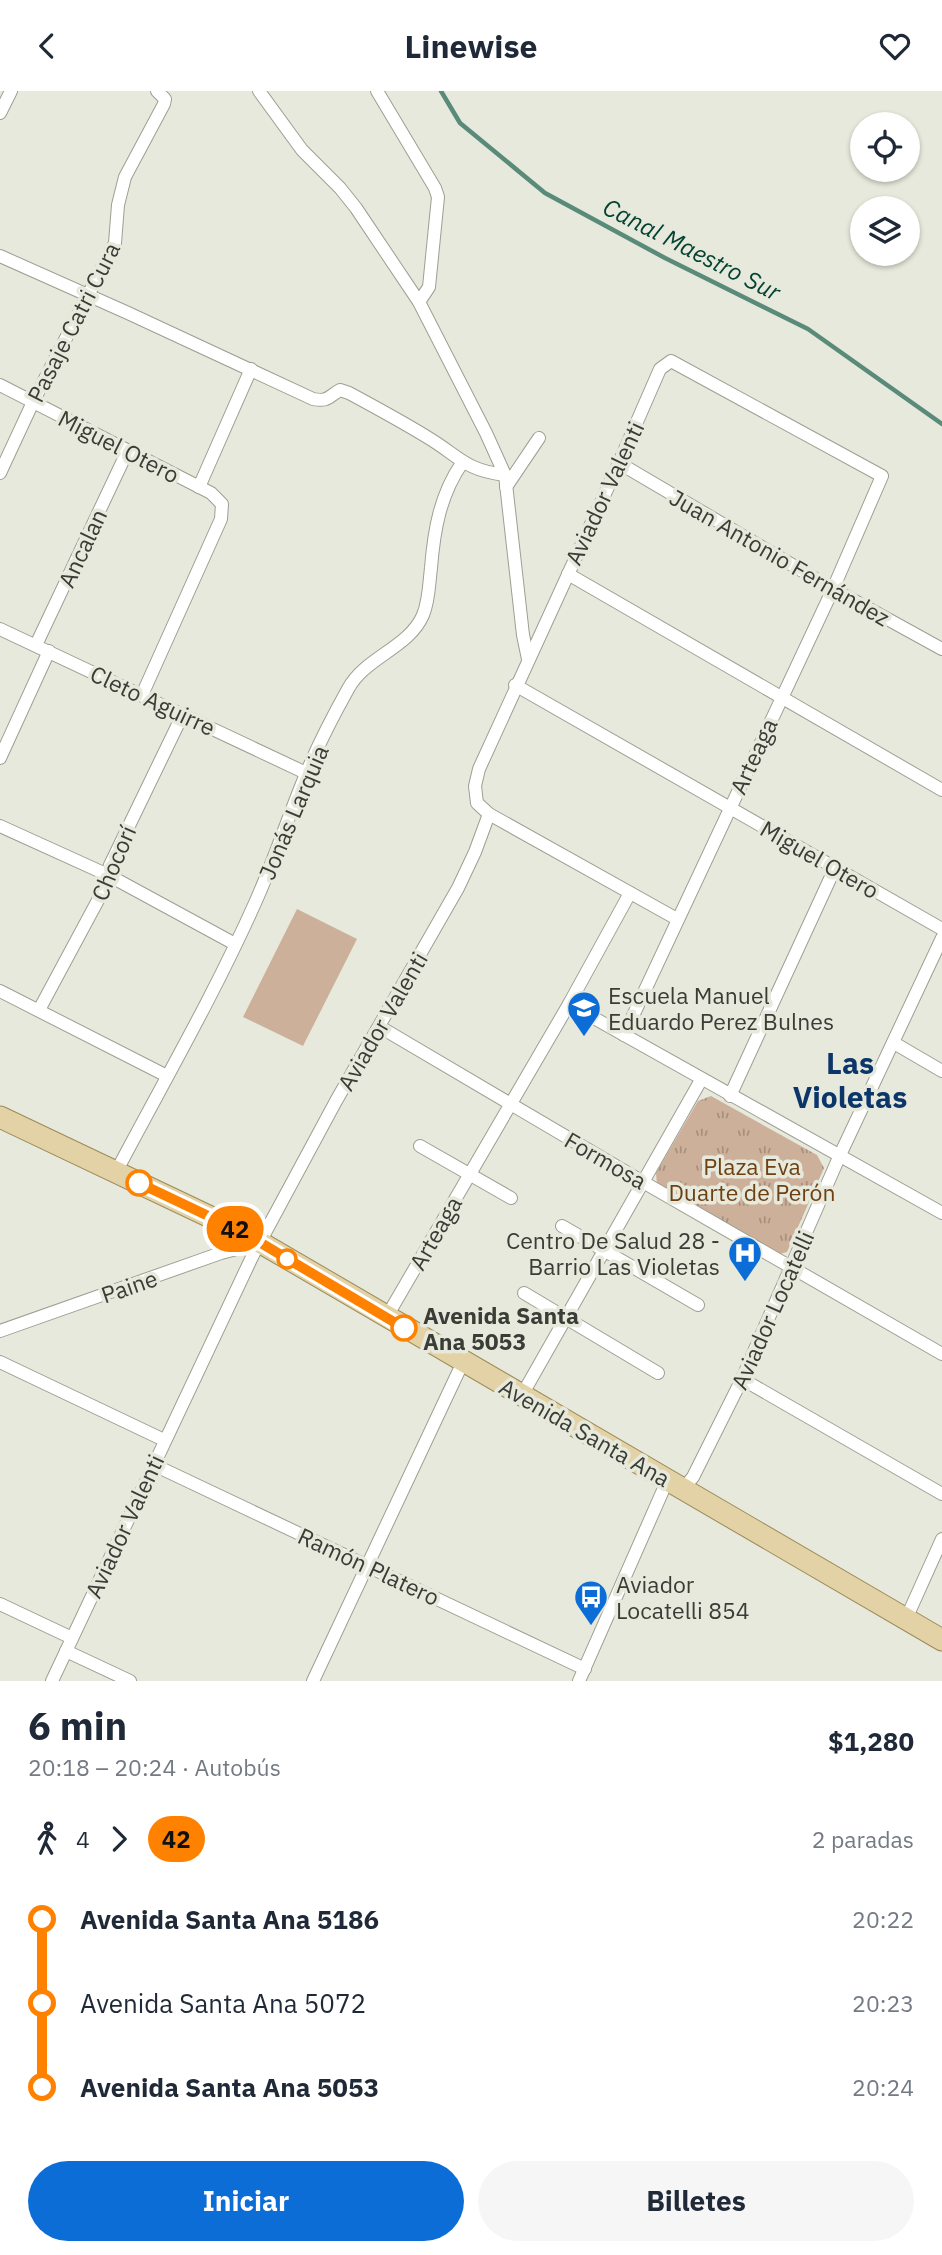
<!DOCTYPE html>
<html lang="es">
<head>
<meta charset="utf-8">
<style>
	body { margin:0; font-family:"IBM Plex Sans",sans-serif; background:#f6f6f7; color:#1f2937; height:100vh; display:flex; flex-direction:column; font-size:26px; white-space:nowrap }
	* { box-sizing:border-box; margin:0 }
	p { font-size:23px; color:#747a83 }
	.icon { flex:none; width:38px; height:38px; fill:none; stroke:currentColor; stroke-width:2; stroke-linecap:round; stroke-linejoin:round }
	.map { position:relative; height:1590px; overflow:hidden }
	.details { display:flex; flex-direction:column; background:#fff; flex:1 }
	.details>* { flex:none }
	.badge { padding:0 14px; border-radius:23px; font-size:24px; line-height:46px }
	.tools { position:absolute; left:850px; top:21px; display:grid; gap:14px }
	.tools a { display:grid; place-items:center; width:70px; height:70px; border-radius:50%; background:#fff; box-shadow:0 2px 5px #0004; font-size:35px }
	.map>.badge { position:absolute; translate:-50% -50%; box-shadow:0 0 0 4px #fff }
	.legs { display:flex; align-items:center; gap:10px; height:77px; padding:0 28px; font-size:23px }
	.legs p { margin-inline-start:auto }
	.headline { display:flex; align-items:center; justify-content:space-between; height:119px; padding:0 28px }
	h1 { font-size:38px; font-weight:700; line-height:52px }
	.action { display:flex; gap:14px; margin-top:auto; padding:14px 28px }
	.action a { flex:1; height:80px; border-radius:42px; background:#0d6dd6; color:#fff; font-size:28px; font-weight:700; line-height:80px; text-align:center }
	.action a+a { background:#f6f6f7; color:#1f2937 }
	ul { padding:0 28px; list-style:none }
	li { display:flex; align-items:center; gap:24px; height:84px; font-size:26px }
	li i { display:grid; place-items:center; width:10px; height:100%; margin:0 9px; background:currentColor }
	li i::after { content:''; width:18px; height:18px; margin:-9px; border:5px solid; border-radius:50%; background:#fff }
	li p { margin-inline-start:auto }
	li:first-child i { background:linear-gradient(#0000 50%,currentColor 0) }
	li:last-child i { background:linear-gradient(currentColor 50%,#0000 0) }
	header { display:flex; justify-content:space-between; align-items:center; height:91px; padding:0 28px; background:#fff; font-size:32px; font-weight:700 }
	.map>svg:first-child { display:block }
	.grass { fill:url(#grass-tufts) }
	.pitch { fill:#cdb099 }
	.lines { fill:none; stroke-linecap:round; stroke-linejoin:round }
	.stream { stroke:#5a8a7a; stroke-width:4.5 }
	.minor-casing { stroke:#9d9f92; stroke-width:14 }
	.primary-casing { stroke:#9c8a58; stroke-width:23 }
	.minor { stroke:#fff; stroke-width:12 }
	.primary { stroke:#e3d2a6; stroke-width:21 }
	.line-1-casing { stroke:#fff; stroke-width:16 }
	.line-1 { stroke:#ff8100; stroke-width:10 }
	.stop-1-dot { fill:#fff; stroke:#ff8100; stroke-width:3.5 }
	.labels { text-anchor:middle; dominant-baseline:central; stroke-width:7; stroke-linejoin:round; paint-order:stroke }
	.street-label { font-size:23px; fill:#3a3c36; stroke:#e6e9db }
	.poi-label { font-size:23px; fill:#3a3c36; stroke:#e6e9db; text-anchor:start }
	.park-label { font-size:23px; fill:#6d4114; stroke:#e6e9db }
	.stop-label { font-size:23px; font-weight:bold; fill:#3a3c36; stroke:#e6e9db; text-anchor:start }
	.water-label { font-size:24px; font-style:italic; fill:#044234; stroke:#e6e9db }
	.district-label { font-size:30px; font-weight:bold; fill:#0c3669; stroke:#e6e9db }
</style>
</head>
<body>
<header><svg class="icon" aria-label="back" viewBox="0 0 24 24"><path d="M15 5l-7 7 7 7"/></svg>Linewise<svg class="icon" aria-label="heart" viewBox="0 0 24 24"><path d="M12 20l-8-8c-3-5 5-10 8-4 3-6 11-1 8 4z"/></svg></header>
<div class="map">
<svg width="942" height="1590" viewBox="0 0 942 1590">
	<defs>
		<pattern id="grass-tufts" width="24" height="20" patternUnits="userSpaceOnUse" patternTransform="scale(1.75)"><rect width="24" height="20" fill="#cdb099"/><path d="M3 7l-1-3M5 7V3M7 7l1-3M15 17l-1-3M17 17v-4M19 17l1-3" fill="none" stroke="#a7907e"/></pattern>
	</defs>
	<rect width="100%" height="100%" fill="#e6e9db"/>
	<path class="grass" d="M711,1005L817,1064L824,1077L787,1161L776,1164L657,1094L656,1082L698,1010Z"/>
	<path class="pitch" d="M297,818L357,848L303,955L243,926Z"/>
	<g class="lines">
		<path class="stream" d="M441,0L460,32L545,102L665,167L808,238L942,333"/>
		<g class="minor-casing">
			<g id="minor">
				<path d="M259,0L302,59L340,97L356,117L419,211L486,342L505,384L523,544L528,568"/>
				<path d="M377,0L435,97L438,106L429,196L419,211"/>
				<path d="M0,22L11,0"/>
				<path d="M0,165L128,222L313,308C328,311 328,306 340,299L349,302C375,316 401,330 427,346C459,365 464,379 505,384"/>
				<path d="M0,294L211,402L222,413L221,428L142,604"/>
				<path d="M619,372L833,498L942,558"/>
				<path d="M0,382L33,311L115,152L118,114L125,86L164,13L165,8L157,0"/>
				<path d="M199,396L251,278"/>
				<path d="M506,396L539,347"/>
				<path d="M568,483L942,699"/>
				<path d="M0,538L306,682"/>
				<path d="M36,554L128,359"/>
				<path d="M515,594L942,838"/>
				<path d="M0,667L49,560"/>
				<path d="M0,735L108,784L235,853"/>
				<path d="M0,900L167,985"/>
				<path d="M569,913L942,1122"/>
				<path d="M39,919L104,798L110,774L183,623"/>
				<path d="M380,936L643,1091L942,1263"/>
				<path d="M624,944L833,498L882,385L671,270L660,278L619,372L479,678L475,695L477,712L489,723L677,828"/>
				<path d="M894,952L942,980"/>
				<path d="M730,1005L835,777"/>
				<path d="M420,1055L511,1107"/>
				<path d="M116,1081C163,992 214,904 255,812C274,770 288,726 306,683C318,654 333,625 348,598C365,566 409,557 423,524C429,510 429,493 431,477C434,439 440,404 462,372"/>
				<path d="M562,1135L698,1214"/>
				<path d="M524,1202L658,1282"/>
				<path d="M386,1227L569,913L630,802"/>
				<path d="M0,1240L221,1162L260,1152"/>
				<path d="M0,1271L164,1349"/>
				<path d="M742,1288L942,1403"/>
				<path d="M522,1304L701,989"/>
				<path d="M152,1373L585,1578"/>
				<path d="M684,1397L693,1386L742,1288L840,1064L942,847"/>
				<path d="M0,1513L72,1547"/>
				<path d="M906,1528L942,1448"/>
				<path d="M66,1560L130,1590"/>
				<path d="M52,1590L252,1166L336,1010L458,797L475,761L489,723"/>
				<path d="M313,1590L463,1271"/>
				<path d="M579,1590L668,1388"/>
			</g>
		</g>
		<g class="primary-casing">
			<path id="primary" d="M0,1026L244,1142L942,1549"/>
		</g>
		<use href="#minor" class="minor"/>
		<use href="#primary" class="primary"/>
	</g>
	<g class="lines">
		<g class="line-1-casing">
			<path id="line-1" d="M139,1092L244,1142L404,1237"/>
		</g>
		<use href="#line-1" class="line-1"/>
	</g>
	<defs>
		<g id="school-pin" transform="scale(1.75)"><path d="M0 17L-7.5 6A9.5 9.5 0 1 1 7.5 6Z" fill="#0d6dd6" stroke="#e6e9db"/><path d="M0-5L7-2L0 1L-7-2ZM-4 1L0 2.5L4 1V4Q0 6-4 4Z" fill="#fff"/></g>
		<g id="hospital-pin" transform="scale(1.75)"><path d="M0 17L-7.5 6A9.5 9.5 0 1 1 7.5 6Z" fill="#0d6dd6" stroke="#e6e9db"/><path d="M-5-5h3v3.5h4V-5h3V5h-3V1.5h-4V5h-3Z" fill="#fff"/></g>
		<g id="bus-pin" transform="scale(1.75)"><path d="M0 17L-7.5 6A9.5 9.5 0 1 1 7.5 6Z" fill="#0d6dd6" stroke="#e6e9db"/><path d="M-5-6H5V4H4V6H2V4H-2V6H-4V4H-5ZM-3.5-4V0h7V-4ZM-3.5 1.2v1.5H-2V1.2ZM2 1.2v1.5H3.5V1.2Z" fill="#fff"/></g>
	</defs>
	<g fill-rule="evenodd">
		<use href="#school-pin" x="584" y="917"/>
		<use href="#hospital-pin" x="745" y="1162"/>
		<use href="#bus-pin" x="591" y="1506"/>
	</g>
	<g class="stop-1-dot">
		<circle cx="139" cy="1092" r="12"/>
		<circle cx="287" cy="1168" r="9"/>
		<circle cx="404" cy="1237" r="12"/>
	</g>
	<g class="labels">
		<g class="street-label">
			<text transform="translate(73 231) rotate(-63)">Pasaje Catri Cura</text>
			<text transform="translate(119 355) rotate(27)">Miguel Otero</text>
			<text transform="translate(604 402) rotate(-65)">Aviador Valenti</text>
			<text transform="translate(82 457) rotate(-65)">Ancalan</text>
			<text transform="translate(780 466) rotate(30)">Juan Antonio Fernández</text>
			<text transform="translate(153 609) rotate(25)">Cleto Aguirre</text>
			<text transform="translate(753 665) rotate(-65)">Arteaga</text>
			<text transform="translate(293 721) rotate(-67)">Jonás Larquia</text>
			<text transform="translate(820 768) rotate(30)">Miguel Otero</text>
			<text transform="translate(113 772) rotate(-67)">Chocorí</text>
			<text transform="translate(382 930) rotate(-60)">Aviador Valenti</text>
			<text transform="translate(606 1069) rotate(30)">Formosa</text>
			<text transform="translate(435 1142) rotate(-60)">Arteaga</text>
			<text transform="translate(129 1195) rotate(-19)">Paine</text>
			<text transform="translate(772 1219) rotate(-66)">Aviador Locatelli</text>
			<text transform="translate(585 1341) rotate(30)">Avenida Santa Ana</text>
			<text transform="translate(124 1435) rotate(-65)">Aviador Valenti</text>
			<text transform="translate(369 1475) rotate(25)">Ramón Platero</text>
		</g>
		<g class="poi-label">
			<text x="608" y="904">Escuela Manuel<tspan x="608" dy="26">Eduardo Perez Bulnes</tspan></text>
			<text x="720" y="1149" text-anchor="end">Centro De Salud 28 -<tspan x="720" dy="26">Barrio Las Violetas</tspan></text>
			<text x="616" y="1493">Aviador<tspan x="616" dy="26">Locatelli 854</tspan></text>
		</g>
		<g class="park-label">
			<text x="752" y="1075">Plaza Eva<tspan x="752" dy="26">Duarte de Perón</tspan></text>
		</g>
		<g class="stop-label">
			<text x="423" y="1224">Avenida Santa<tspan x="423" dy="26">Ana 5053</tspan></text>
		</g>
		<g class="water-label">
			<text transform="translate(692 158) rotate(27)">Canal Maestro Sur</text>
		</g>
		<g class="district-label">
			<text x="850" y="971">Las<tspan x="850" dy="34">Violetas</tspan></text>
		</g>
	</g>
</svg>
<div class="tools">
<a><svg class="icon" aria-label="locate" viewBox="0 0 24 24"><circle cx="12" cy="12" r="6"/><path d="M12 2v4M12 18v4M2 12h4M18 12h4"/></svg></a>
<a><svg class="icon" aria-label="layers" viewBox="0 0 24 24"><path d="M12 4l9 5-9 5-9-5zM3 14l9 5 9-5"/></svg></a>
</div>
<b class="badge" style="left:235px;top:1138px;background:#ff8100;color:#111">42</b>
</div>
<section class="details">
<div class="headline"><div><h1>6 min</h1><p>20:18 – 20:24 · Autobús</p></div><b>$1,280</b></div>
<div class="legs"><svg class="icon" aria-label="walk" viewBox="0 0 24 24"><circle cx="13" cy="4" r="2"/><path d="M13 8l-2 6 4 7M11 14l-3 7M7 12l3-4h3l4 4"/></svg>4<svg class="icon" aria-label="forward" viewBox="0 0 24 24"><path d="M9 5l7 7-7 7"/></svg><b class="badge" style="background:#ff8100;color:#111">42</b><p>2 paradas</p></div>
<ul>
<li><i style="color:#ff8100"></i><b>Avenida Santa Ana 5186</b><p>20:22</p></li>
<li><i style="color:#ff8100"></i><span>Avenida Santa Ana 5072</span><p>20:23</p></li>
<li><i style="color:#ff8100"></i><b>Avenida Santa Ana 5053</b><p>20:24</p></li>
</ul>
<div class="action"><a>Iniciar</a><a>Billetes</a></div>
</section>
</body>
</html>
